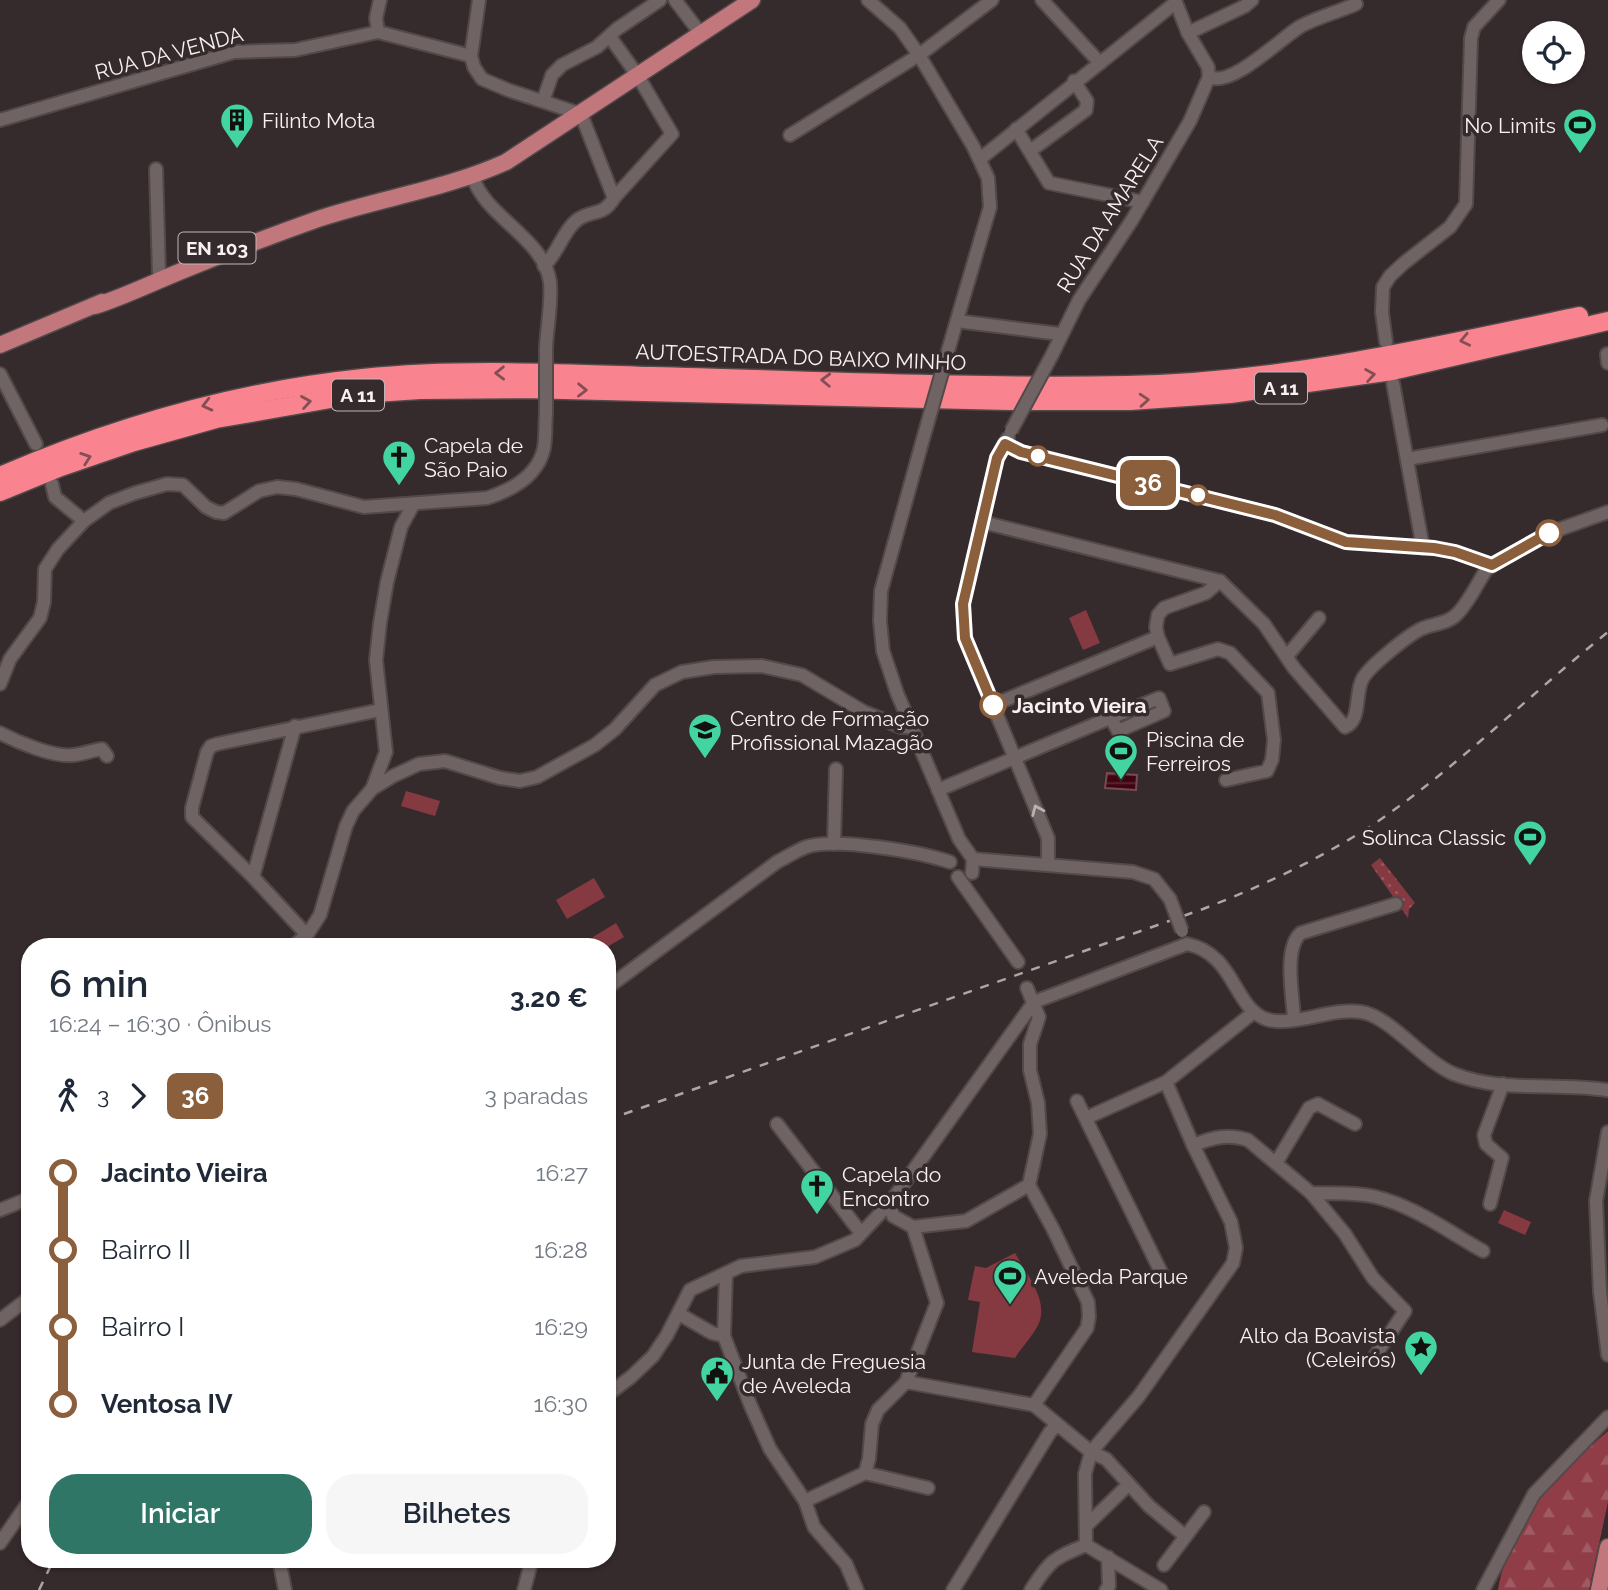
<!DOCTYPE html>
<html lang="pt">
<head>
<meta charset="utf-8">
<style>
	body { margin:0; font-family:Raleway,sans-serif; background:#f6f6f7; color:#1f2937; height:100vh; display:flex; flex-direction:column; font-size:26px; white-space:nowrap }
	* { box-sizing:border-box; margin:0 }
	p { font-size:23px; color:#747a83 }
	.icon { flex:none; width:38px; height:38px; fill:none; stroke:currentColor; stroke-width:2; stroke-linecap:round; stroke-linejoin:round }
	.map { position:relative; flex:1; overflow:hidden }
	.details { position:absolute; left:21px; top:938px; width:595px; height:630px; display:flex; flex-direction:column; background:#fff; border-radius:28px; box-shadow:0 2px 5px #0004 }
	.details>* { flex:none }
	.badge { padding:0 14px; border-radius:10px; font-size:24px; line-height:46px }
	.tools { position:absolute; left:1522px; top:21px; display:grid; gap:14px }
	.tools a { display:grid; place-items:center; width:63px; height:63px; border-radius:50%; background:#fff; box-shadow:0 2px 5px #0004; font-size:35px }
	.map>.badge { position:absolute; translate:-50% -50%; box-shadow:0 0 0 4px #fff }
	.legs { display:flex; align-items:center; gap:10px; height:77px; padding:0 28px; font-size:23px }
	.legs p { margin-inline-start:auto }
	.headline { display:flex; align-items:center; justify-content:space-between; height:119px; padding:0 28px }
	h1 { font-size:38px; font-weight:600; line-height:52px }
	.primary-button { display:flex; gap:14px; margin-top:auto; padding:14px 28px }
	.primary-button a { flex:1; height:80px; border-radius:28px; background:#2f7667; color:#fff; font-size:28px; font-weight:600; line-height:80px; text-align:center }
	.primary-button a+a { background:#f6f6f7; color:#1f2937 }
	ul { padding:0 28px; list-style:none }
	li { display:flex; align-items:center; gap:24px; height:77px; font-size:26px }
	li i { display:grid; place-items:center; width:10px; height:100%; margin:0 9px; background:currentColor }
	li i::after { content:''; width:18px; height:18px; margin:-9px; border:5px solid; border-radius:50%; background:#fff }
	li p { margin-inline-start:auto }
	li:first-child i { background:linear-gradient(#0000 50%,currentColor 0) }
	li:last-child i { background:linear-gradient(currentColor 50%,#0000 0) }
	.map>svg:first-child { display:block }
	.grass { fill:url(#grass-dots) }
	.forest { fill:url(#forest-firs) }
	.garden { fill:#853a42 }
	.water { fill:url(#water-rules); stroke:#774b54; stroke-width:2 }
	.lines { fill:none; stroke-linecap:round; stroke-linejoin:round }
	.minor-casing { stroke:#524949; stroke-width:16 }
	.major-casing { stroke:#524949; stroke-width:19 }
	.highway-casing { stroke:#524949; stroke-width:21 }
	.minor { stroke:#706363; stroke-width:12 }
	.major { stroke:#c2777d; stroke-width:16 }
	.highway { stroke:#f9848f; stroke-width:18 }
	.rail { stroke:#aea5a5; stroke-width:2.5; stroke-dasharray:9 9; stroke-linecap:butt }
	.minor-bridge-casing { stroke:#524949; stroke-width:16; stroke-linecap:butt }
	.minor-bridge { stroke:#706363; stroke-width:12 }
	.oneway { stroke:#844f54 }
	.oneway2 { stroke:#bbb1b1 }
	.line-1-casing { stroke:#fff; stroke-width:16 }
	.line-1 { stroke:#8b5e3c; stroke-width:10 }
	.stop-1-dot { fill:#fff; stroke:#8b5e3c; stroke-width:3.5 }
	.labels { text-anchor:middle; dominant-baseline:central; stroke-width:7; stroke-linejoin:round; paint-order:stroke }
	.shield { fill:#362b2c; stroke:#beb6b6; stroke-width:2 }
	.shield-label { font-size:19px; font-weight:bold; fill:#f8f1f1 }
	.street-label { font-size:21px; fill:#f8f1f1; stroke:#362b2c }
	.poi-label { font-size:21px; fill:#f8f1f1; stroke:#362b2c; text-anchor:start }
	.stop-label { font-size:21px; font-weight:bold; fill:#f8f1f1; stroke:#362b2c; text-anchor:start }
</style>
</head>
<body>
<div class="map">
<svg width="1608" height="1590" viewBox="0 0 1608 1590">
	<defs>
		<pattern id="grass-dots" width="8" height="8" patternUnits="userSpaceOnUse" patternTransform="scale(1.75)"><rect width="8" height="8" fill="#853a42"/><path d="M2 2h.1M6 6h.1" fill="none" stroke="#97575e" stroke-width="1.8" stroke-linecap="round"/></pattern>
		<pattern id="forest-firs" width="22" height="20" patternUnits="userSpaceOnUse" patternTransform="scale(1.75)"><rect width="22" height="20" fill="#903d47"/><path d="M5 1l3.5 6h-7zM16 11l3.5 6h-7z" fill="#a05a62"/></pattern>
		<pattern id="water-rules" width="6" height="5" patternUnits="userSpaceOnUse" patternTransform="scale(1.75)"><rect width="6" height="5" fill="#400411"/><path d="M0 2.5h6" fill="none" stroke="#5c2934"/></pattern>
	</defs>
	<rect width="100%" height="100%" fill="#362b2c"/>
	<path class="grass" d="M1380,858L1415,903L1409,909L1408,918L1371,865Z"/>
	<path class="forest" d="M1608,1431V1502L1589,1590H1498C1503,1555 1527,1509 1551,1483C1568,1464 1589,1448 1608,1431Z"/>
	<g class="garden">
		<path d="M1086,610L1100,643L1083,650L1069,618Z"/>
		<path d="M406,791L440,801L435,816L401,806Z"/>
		<path d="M594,878L605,897L567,919L556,900Z"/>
		<path d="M616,923L624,937L607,947H598L593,937Z"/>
		<path d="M1504,1210L1531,1222L1525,1235L1498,1223Z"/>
		<path d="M1015,1253C1026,1273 1050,1302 1038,1325C1032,1337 1022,1347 1015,1358L972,1352L980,1302L968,1300L975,1266L986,1268Z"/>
	</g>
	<path class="water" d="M1107,773L1137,775L1136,790L1105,788Z"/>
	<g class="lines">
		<g class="minor-casing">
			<g id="minor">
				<path d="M479,0L471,56L474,67L482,79L508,90L581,114L614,198"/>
				<path d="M675,0L701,34"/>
				<path d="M868,0L900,28L919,55L973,146L988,178L990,207L952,337"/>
				<path d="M1042,0L1100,63"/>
				<path d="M378,32L376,18L380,0"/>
				<path d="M1188,33L1245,6L1252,0"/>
				<path d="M1209,77C1232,88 1282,37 1301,26C1318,17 1338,12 1356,4"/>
				<path d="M543,101L552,75L562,65L597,47L617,29L660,0"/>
				<path d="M0,120L234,52L295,50L378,32L471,56"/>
				<path d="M1016,129L1049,183L1143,202"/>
				<path d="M790,135L919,55L992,0"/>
				<path d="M1030,151L1086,110L1087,101L1074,81"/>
				<path d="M980,159L1175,3"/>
				<path d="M156,169L159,273"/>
				<path d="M473,177C485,217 544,238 550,282C552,302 547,327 546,348"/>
				<path d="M544,266C558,253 563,231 577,220C592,209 603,217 614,198L672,134L638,76L610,37"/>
				<path d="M957,321L1060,334"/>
				<path d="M1386,342L1382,312L1383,287L1390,276L1404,263L1450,227L1466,204L1471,38L1474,27L1499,0"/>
				<path d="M1607,354L1608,363"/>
				<path d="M1052,355L1079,300L1132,220L1190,121L1209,77L1208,67L1188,33L1175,0"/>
				<path d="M0,374L36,444"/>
				<path d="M1393,383L1423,548"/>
				<path d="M1008,438L997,458L963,604L965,638L1048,838V865"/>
				<path d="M923,439L881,591L880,621L883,651L897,693L959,839L973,859L972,873"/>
				<path d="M1005,444L1022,452L1274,515L1346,542L1434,548L1455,552L1492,565"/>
				<path d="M1407,459L1602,425"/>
				<path d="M52,484L55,497L84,521"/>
				<path d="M982,522L1220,581"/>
				<path d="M1220,581L1264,624L1294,668L1345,727C1362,720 1354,693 1363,678C1370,666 1407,636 1421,629C1431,624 1447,624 1456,615C1468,604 1477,584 1486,570L1492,565L1549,533L1608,512"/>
				<path d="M1158,637L1156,627L1158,615L1164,608L1206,593L1220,581"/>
				<path d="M1287,656L1319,618"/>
				<path d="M0,684L10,659L40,618L44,602L45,569L58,549L84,521L109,503L135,493L167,484L183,485L206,507L216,512L224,513L259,491L277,487L296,489L364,507L487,498C512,490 538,476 544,448C546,437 545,424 546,413"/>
				<path d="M993,705L1158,637L1170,664L1218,649L1230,653L1268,693L1274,740L1272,760L1267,771L1226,780"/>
				<path d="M0,733C17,742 55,758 74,755C84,754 93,750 102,749L107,756"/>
				<path d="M372,789L386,752L376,660L380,623L387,582L401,527L413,505"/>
				<path d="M938,790C1012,759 1085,728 1159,698L1164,711L1118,731L1111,718"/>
				<path d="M834,844L836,769"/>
				<path d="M973,859L1133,872L1154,879L1170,899"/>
				<path d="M253,877L295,726"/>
				<path d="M958,877L1018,962"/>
				<path d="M307,935L253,877L192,817V808L207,752L211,746L217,744L380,710"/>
				<path d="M292,947L307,935L320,915L346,826L353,811L372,789L393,776L419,764L445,761L500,778L520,781L537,777L595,745L615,729L655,685L682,672L714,667L762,666L802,675L864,712L901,727H911"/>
				<path d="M607,988L777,862C787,857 796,851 806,847C834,837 920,852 950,862"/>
				<path d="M1034,1002L1187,944C1235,954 1233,1007 1266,1019C1290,1028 1333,1007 1361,1012C1390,1016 1423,1061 1454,1074C1502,1093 1557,1082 1607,1090"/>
				<path d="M1294,1019C1293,997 1283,948 1301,933L1396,904"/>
				<path d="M1077,1101L1163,1276"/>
				<path d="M1086,1118L1166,1082L1254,1012"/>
				<path d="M777,1124L861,1233"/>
				<path d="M1608,1132L1596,1201L1600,1292L1608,1355"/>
				<path d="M1193,1145C1212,1138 1228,1133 1248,1140L1311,1193L1345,1234L1373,1278L1405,1311L1373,1359"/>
				<path d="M1276,1163L1309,1108L1318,1104L1355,1124"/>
				<path d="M1311,1193C1332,1194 1355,1192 1376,1197C1414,1206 1449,1232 1483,1251"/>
				<path d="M890,1203L893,1216L913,1227L966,1221L1029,1185L1040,1134L1038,1103L1030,1070V1044L1039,1017L1027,988"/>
				<path d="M1490,1204L1502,1158L1486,1144L1484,1135L1503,1084"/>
				<path d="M0,1210L30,1198"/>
				<path d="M726,1273L724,1336L750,1404L770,1449L805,1501L814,1527L846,1564L857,1590"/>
				<path d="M679,1314L712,1333L724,1336"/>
				<path d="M0,1320L30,1297"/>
				<path d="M906,1382L1034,1405L1087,1328L1089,1317L1088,1302L1053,1229L1029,1185"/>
				<path d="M607,1395L631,1377L653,1356L667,1335L690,1290L741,1266L815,1257L855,1240L890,1203L1034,1002"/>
				<path d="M1034,1405L1091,1452L1106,1459L1149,1506L1185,1536"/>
				<path d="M865,1473L928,1488"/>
				<path d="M805,1501L865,1473L869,1459L872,1424L878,1410L906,1382L937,1303L913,1227"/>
				<path d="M1087,1525L1124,1489"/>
				<path d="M0,1543L30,1500"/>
				<path d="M1086,1545L1085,1474L1091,1452L1139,1396L1233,1263L1236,1248L1231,1222L1193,1145L1166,1082"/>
				<path d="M1086,1545L1161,1590"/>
				<path d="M279,1559L285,1590"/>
				<path d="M1164,1565L1204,1512"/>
				<path d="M524,1590L532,1559"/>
				<path d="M953,1590L1050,1432L1056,1426"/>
				<path d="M1031,1590C1050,1560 1054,1558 1086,1545"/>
				<path d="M1106,1590L1109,1586L1108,1557"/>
				<path d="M1483,1590L1534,1494L1608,1417"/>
			</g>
		</g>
		<g class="major-casing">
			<g id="major">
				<path d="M95,306C126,296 154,282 184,270C228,252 273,235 318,219C381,198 446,189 506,162L752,0"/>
				<path d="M0,345L102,302"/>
				<path d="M1599,1590L1608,1547"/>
			</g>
		</g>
		<g class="highway-casing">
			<g id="highway">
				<path d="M0,476C116,426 237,391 363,378C459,368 556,373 652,376C810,380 969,388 1127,385C1280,382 1429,348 1579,316"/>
				<path d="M0,492L61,467L134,442L216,419L359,394L420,390L524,389L1010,401H1130L1230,394L1392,371L1608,321"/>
			</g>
		</g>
		<use href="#minor" class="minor"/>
		<use href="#major" class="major"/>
		<use href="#highway" class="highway"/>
		<g class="rail">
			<path d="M607,1120L1203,909C1262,886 1320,859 1374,824C1458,767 1529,695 1608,632"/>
			<path d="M39,1590L54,1559"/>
		</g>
		<g class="minor-bridge-casing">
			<g id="minor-bridge">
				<path d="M546,413V348"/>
				<path d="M1011,431L1052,355"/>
				<path d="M923,439L952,337"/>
				<path d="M1170,899L1182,931"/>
			</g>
		</g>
		<use href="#minor-bridge" class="minor-bridge"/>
	</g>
	<defs><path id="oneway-chevron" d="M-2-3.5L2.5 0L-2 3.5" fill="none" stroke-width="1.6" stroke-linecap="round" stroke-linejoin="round" transform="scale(1.75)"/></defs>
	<g class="oneway">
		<use href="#oneway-chevron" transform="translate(1465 340) rotate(168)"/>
		<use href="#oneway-chevron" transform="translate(500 373) rotate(179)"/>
		<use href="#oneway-chevron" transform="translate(1370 375) rotate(-9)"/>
		<use href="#oneway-chevron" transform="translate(826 380) rotate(-178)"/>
		<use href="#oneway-chevron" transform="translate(582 390) rotate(1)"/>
		<use href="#oneway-chevron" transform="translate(1144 400) rotate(-4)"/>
		<use href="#oneway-chevron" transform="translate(306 402) rotate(-9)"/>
		<use href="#oneway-chevron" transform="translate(207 405) rotate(166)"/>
		<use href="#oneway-chevron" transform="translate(86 458) rotate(-19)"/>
	</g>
	<use class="oneway2" href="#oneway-chevron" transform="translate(1037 810) rotate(-113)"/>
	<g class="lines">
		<g class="line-1-casing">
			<path id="line-1" d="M993,705L965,638L963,604L997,458L1005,444L1021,452L1275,515L1346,542L1434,548L1455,552L1492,565L1549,533"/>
		</g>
		<use href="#line-1" class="line-1"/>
	</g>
	<defs>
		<g id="building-pin" transform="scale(1.75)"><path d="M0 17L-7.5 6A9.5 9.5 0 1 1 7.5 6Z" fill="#42d4a1" stroke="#362b2c"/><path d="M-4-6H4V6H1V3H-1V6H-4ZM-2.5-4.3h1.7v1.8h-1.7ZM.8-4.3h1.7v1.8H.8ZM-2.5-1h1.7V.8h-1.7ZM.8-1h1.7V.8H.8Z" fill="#111"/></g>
		<g id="stadium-pin" transform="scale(1.75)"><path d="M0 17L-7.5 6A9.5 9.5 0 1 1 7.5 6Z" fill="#42d4a1" stroke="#362b2c"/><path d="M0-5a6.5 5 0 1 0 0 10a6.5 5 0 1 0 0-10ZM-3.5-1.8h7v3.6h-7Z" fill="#111"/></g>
		<g id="church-pin" transform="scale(1.75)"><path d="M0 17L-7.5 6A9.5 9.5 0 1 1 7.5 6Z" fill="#42d4a1" stroke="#362b2c"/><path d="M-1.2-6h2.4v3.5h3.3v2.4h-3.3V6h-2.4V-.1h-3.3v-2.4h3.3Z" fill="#111"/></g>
		<g id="university-pin" transform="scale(1.75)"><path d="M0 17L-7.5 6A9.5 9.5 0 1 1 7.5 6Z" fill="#42d4a1" stroke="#362b2c"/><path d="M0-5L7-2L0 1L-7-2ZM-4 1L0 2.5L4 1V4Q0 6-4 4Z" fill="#111"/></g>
		<g id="sight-pin" transform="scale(1.75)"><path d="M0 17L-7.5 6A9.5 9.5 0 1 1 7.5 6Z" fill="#42d4a1" stroke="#362b2c"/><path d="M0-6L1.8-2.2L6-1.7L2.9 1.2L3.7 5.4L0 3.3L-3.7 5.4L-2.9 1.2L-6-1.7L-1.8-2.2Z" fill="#111"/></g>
		<g id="civic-pin" transform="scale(1.75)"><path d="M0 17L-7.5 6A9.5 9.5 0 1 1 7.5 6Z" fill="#42d4a1" stroke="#362b2c"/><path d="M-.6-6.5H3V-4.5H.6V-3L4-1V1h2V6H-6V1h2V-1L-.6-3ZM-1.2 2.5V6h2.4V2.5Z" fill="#111"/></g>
	</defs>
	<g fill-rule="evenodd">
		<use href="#building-pin" x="237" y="120"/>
		<use href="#stadium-pin" x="1580" y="125"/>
		<use href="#church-pin" x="399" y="457"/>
		<use href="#university-pin" x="705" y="730"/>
		<use href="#stadium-pin" x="1121" y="751"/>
		<use href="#stadium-pin" x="1530" y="837"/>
		<use href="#church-pin" x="817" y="1186"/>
		<use href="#stadium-pin" x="1010" y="1276"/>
		<use href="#sight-pin" x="1421" y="1347"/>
		<use href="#civic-pin" x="717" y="1373"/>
	</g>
	<g class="stop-1-dot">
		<circle cx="1038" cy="456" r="9"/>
		<circle cx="1198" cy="495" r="9"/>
		<circle cx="1549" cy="533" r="12"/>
		<circle cx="993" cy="705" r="12"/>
	</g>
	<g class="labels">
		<g class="shield">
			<rect x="178.5" y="232.5" width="77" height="31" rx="5"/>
			<rect x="1255" y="372.5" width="52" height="31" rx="5"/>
			<rect x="332" y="379.5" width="52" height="31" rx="5"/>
		</g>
		<g class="shield-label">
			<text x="217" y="248">EN 103</text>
			<text x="1281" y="388">A 11</text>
			<text x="358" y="395">A 11</text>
		</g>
		<g class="street-label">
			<text transform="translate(169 53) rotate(-15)">RUA DA VENDA</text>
			<text transform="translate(1110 214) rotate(-58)">RUA DA AMARELA</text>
			<text transform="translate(801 357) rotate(2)">AUTOESTRADA DO BAIXO MINHO</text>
		</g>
		<g class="poi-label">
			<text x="262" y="120">Filinto Mota</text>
			<text x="1556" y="125" text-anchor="end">No Limits</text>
			<text x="424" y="445">Capela de<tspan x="424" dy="24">São Paio</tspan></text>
			<text x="730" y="718">Centro de Formação<tspan x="730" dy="24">Profissional Mazagão</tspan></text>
			<text x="1146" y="739">Piscina de<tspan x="1146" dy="24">Ferreiros</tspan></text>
			<text x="1506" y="837" text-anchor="end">Solinca Classic</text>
			<text x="842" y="1174">Capela do<tspan x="842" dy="24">Encontro</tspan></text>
			<text x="1034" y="1276">Aveleda Parque</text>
			<text x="1396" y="1335" text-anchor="end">Alto da Boavista<tspan x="1396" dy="24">(Celeirós)</tspan></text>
			<text x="742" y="1361">Junta de Freguesia<tspan x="742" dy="24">de Aveleda</tspan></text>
		</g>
		<g class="stop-label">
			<text x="1012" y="705">Jacinto Vieira</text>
		</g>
	</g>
</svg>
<div class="tools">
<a><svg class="icon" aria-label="locate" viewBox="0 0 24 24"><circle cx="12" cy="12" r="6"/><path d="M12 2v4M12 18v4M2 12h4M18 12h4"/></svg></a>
</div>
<b class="badge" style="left:1148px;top:483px;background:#8b5e3c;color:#fff">36</b>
<section class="details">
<div class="headline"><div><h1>6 min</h1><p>16:24 – 16:30 · Ônibus</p></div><b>3.20 €</b></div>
<div class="legs"><svg class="icon" aria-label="walk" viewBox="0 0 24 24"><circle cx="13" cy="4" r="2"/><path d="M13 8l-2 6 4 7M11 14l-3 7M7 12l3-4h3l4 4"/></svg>3<svg class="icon" aria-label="forward" viewBox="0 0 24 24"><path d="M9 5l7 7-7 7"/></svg><b class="badge" style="background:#8b5e3c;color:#fff">36</b><p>3 paradas</p></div>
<ul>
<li><i style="color:#8b5e3c"></i><b>Jacinto Vieira</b><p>16:27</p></li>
<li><i style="color:#8b5e3c"></i><span>Bairro II</span><p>16:28</p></li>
<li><i style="color:#8b5e3c"></i><span>Bairro I</span><p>16:29</p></li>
<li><i style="color:#8b5e3c"></i><b>Ventosa IV</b><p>16:30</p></li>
</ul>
<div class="primary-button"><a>Iniciar</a><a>Bilhetes</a></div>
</section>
</div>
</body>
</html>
